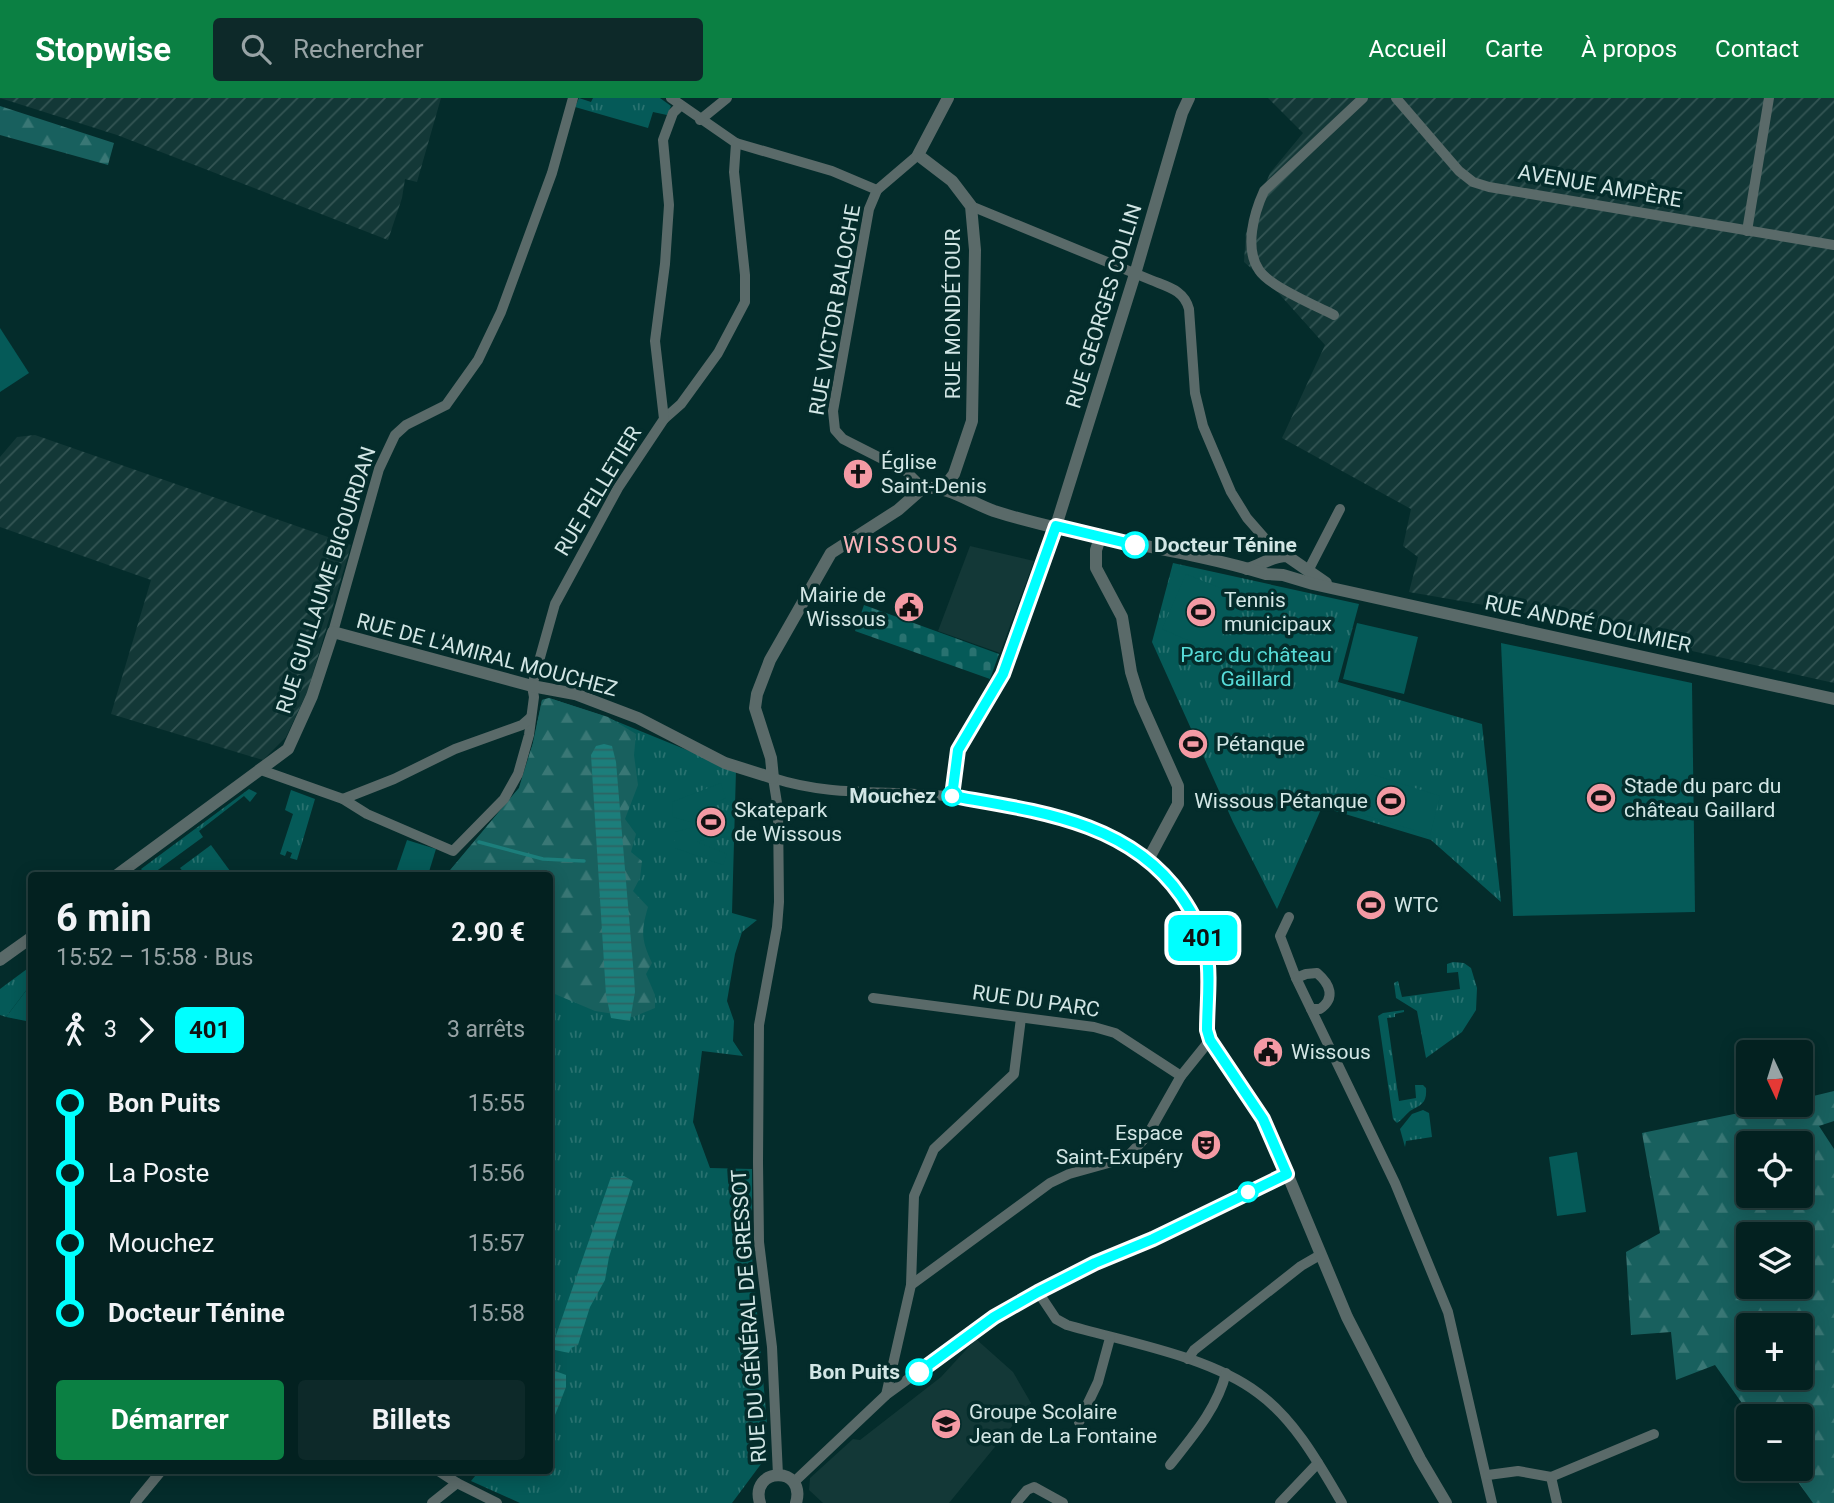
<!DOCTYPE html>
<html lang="fr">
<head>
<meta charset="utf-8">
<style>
	body { margin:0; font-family:Roboto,sans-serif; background:#0d2929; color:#f1f3f6; height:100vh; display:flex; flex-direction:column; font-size:26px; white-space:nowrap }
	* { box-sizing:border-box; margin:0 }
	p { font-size:23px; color:#97a3a5 }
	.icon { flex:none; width:38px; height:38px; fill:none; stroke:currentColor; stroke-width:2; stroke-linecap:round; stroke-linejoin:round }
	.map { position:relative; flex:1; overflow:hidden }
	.drawer { position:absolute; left:28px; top:774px; width:525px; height:602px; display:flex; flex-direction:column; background:#032120; border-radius:7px; box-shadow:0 4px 18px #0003,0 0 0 2px #243e3e }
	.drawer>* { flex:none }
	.badge { padding:0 14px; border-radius:10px; font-size:24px; line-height:46px }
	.needle { width:46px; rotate:176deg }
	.tools { position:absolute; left:1736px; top:942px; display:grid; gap:14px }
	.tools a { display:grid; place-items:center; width:77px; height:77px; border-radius:7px; background:#032120; box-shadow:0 4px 18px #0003,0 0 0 2px #243e3e; font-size:35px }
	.map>.badge { position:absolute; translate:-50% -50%; box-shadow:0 0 0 4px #fff }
	.legs { display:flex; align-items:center; gap:10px; height:77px; padding:0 28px; font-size:23px }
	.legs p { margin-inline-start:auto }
	.overview { display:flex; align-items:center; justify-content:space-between; height:119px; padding:0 28px }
	h1 { font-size:38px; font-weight:700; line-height:52px }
	.action { display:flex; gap:14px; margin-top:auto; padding:14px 28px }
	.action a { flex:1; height:80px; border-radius:7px; background:#0b8043; color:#fff; font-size:28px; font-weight:700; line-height:80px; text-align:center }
	.action a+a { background:#0d2929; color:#f1f3f6 }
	ul { padding:0 28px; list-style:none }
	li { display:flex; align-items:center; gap:24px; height:70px; font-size:26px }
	li i { display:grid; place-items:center; width:10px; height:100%; margin:0 9px; background:currentColor }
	li i::after { content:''; width:18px; height:18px; margin:-9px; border:5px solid; border-radius:50%; background:#032120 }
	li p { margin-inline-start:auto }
	li:first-child i { background:linear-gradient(#0000 50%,currentColor 0) }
	li:last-child i { background:linear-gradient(currentColor 50%,#0000 0) }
	header { display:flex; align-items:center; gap:42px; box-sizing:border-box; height:98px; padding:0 35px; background:#0b8043; color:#fff }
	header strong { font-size:33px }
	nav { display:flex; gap:38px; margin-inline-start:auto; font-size:24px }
	.search { width:490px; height:63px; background:#0d2929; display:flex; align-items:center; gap:18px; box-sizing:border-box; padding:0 24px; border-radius:7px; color:#97a3a5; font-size:26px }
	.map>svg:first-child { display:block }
	.built { fill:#133837 }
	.industrial { fill:url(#industrial-furrows) }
	.grass { fill:url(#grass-tufts) }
	.forest { fill:url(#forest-firs); fill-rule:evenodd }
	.cemetery { fill:url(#cemetery-stones) }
	.pitch { fill:#055a58 }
	.water { fill:url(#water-rules) }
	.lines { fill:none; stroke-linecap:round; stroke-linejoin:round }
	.stream { stroke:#1c7e7b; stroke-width:3.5 }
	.minor { stroke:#5a6a69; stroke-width:10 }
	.tertiary { stroke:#5a6a69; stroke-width:12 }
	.line-1-casing { stroke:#fff; stroke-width:16 }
	.line-1 { stroke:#0ff; stroke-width:10 }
	.stop-1-dot { fill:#fff; stroke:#0ff; stroke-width:3.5 }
	.labels { text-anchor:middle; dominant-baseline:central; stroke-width:7; stroke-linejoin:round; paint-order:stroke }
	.street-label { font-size:21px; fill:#d2e6e5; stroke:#042c2b }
	.poi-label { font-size:21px; fill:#d2e6e5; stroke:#042c2b; text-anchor:start }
	.stop-label { font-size:21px; font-weight:bold; fill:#d2e6e5; stroke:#042c2b; text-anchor:end }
	.park-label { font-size:21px; fill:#57dcd8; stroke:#042c2b }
	.quarter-label { font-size:24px; letter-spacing:2px; fill:#f6b2b8; stroke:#042c2b }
</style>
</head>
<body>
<header>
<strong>Stopwise</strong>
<div class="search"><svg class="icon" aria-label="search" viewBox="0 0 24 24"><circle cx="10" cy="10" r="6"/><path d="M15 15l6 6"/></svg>Rechercher</div>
<nav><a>Accueil</a><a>Carte</a><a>À propos</a><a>Contact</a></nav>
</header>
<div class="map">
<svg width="1834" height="1405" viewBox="0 0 1834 1405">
	<defs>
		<pattern id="industrial-furrows" width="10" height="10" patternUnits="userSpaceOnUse" patternTransform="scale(1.75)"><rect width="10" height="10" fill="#133837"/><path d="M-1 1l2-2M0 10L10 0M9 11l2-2" fill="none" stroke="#345554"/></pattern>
		<pattern id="grass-tufts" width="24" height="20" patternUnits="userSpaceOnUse" patternTransform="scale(1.75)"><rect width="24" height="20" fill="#055a58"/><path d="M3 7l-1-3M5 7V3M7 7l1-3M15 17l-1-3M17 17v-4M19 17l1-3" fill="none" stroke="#297270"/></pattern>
		<pattern id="forest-firs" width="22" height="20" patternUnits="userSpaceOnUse" patternTransform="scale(1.75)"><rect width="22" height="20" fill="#18605e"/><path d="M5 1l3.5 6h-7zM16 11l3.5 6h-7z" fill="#397775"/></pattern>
		<pattern id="cemetery-stones" width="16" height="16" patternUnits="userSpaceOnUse" patternTransform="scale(1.75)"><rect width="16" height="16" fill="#055a58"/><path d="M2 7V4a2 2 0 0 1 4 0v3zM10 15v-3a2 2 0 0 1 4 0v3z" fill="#297270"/></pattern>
		<pattern id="water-rules" width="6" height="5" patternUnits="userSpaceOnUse" patternTransform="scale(1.75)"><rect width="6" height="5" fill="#1c7e7b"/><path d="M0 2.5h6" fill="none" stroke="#2c6463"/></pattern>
	</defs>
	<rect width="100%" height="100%" fill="#042c2b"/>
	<g class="built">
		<path d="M970,448L1034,463L1000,555L938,533Z"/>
		<path d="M976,1241L1013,1274L1031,1305L949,1405H823L809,1392L810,1380L853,1341L860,1342L941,1279Z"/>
	</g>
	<g class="industrial">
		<path d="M0,0H441L417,84L405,81L402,100L388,142L117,37Z"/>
		<path d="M1268,0H1834V585L1501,510L1409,494L1418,459L1403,448L1411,411L1282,340L1325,247L1273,189L1244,164L1246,134L1270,75L1303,35Z"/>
		<path d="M35,337L351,447L308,592L286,639L263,662L111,616L151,482L0,429V359L17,339Z"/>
	</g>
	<g class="grass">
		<path d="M579,0L591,4L593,0H660L671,8L667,17L653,14L648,30L575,9Z"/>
		<path d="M1173,465L1359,506L1338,584L1482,626L1501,804L1431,742L1322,709L1277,811L1233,724L1152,544Z"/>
		<path d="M549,600L601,617L736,672L732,815L757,822L742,834L735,856L727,903L734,923L733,943L743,958L702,953L693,1024L710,1070L752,1071V1158L767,1325L764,1362L732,1405H520L471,1383L480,1372H550V777H446L519,690L533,645L542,602Z"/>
		<path d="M249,691L257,695L250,704L244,698L199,733L203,739L151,777H146L141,771Z"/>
		<path d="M291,692L315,701L297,762L290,760L292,755L287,753L285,758L280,756L293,716L285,712Z"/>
		<path d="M211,747L233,777H186L180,770Z"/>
		<path d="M1453,864L1464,865L1471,870L1477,890L1476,912L1462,934L1426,960L1417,913L1396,900L1394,885L1398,883L1402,899L1460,891L1458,874L1447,875V866Z"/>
		<path d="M31,868V891L28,890L6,919L0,917V891Z"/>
		<path d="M1404,912V914L1395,916V919L1387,920L1399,1003L1416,1000L1415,987H1423L1426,990C1427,1005 1422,1006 1410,1013C1405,1017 1402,1022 1397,1025L1393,1021L1378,918L1383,915Z"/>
		<path d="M1423,1012L1429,1015L1432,1039L1406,1043L1405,1049L1400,1031L1412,1016Z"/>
	</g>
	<g class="forest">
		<path d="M0,8L114,45L108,67L0,37Z"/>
		<path d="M549,600L608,619L636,636L634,657L638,687L625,721L636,736L631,754L642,763L640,780L633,793L648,809C641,833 641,842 652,865L646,876L655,897V910L633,919L595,913L550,894V777H446L519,690L533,645L542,602Z"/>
		<path d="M1834,993V1023L1819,1028L1834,1051V1405H1813L1788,1370H1801V1318H1751L1715,1267L1676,1282L1671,1234L1631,1237L1626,1154L1660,1135L1642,1035L1782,1006H1801V1001ZM1748,1045H1801V1097H1748ZM1748,1136H1801V1188H1748ZM1748,1227H1801V1279H1748Z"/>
	</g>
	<path class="cemetery" d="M864,507L999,556L990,581L855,533Z"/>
	<g class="pitch">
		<path d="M0,230L29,275L0,294Z"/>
		<path d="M1186,476L1240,498L1215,554L1162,531Z"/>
		<path d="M1357,525L1418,539L1404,596L1343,581Z"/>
		<path d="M1501,545L1692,585L1695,814L1513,818Z"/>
		<path d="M1371,676L1440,698L1430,737L1338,709Z"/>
		<path d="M721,685L726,700L697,712L730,721V734L697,744L727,756L723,767L675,750V734L701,727L673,719L672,704Z"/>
		<path d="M407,742L436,751L428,777H395Z"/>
		<path d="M28,890L31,891V924L6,919Z"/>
		<path d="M1577,1054L1586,1114L1557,1118L1549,1059Z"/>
	</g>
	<g class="water">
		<path d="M604,646L612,648L616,664L634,879L635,894L630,923L611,920L606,897L591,657L596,648Z"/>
		<path d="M624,1078L633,1083L609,1159L605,1182L590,1209L578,1247L571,1250L569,1255L555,1252L553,1246L611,1079Z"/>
		<path d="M550,1271L566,1277V1289L550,1330Z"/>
	</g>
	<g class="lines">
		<path class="stream" d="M479,744L543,761L584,763"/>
		<g class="minor">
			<path d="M671,0L736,45L832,73L877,92"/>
			<path d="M1396,0L1459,73L1473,84L1489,89L1834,147"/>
			<path d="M700,22L727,0"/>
			<path d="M918,57L877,92L869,111L833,313L835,332L843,341L906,373L923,390"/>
			<path d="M971,108L1151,182C1168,189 1184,192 1189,211L1195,295L1203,328L1231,394L1247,420L1268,444L1272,460"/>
			<path d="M1747,133L1769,0"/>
			<path d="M1334,217C1316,208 1269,188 1259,172C1244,150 1254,115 1264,93L1363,0"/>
			<path d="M664,321L681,306L718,255L745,204V177L734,74L736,45"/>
			<path d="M1308,473L1340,411"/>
			<path d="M333,534L379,371L395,337L406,327L446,307L478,262L501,214L552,75L573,0"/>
			<path d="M261,672L343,701L367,716L453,753L504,701L518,676L529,637L534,599L532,588L555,506L618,390L664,321L655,243L665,166L669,107L663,42L673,15L680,8"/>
			<path d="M952,698L959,652L1003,576L1056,428"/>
			<path d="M343,701L394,681L455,651L522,627L530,620"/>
			<path d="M1289,819L1280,838L1296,880L1395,1085L1448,1214L1492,1405"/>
			<path d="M1296,880L1306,876L1317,875C1330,886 1336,900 1320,911H1311"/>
			<path d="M873,900L1094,929L1115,935L1181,978"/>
			<path d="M911,1187L914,1098L934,1051L1014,976L1021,920"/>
			<path d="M1038,1194L1056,1221L1067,1227C1126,1244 1209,1258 1258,1295C1295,1322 1319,1366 1342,1405"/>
			<path d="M1188,1261L1194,1252L1301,1168L1320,1157"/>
			<path d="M886,1297L911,1187L1050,1085L1069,1076L1112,1064L1130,1056L1147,1038L1181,978L1210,942"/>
			<path d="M1079,1324L1098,1284L1110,1240"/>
			<path d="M1170,1367C1192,1339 1217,1311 1226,1275"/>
			<path d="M437,1372L457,1385L497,1405"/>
			<path d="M778,1377L772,1249L759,1144L758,1064L759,927L777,829L779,804L778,711L773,680C834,700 891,691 953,699C995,704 1061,713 1098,732C1115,740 1130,754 1148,762"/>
			<path d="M1488,1377L1518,1373L1551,1379L1557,1405"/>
			<path d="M1551,1379L1654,1336"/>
			<path d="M794,1384L886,1297L994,1219L1095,1165L1153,1141L1287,1076"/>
			<path d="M135,1405L162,1372"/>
			<path d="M432,1405L457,1385"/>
			<path d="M1016,1405L1027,1392L1034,1389L1063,1405"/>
			<path d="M1280,1405L1318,1365"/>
		</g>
		<g class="tertiary">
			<path d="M942,392L954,376L972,323L975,152L971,108L952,83L918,57L948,0"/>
			<path d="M1056,428L1135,176L1182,15L1189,0"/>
			<path d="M1100,440L1096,452V470L1122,519L1131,574L1140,603L1178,688V706L1148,762C1174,785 1202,818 1206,854C1210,879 1207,906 1207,932L1210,942L1269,1032L1347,1219L1420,1361L1446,1405"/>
			<path d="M1247,471C1261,467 1272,458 1287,458L1326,485"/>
			<path d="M117,777L288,651L312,598L333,534L532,588L575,596L638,620L725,665L773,680L771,660L755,610L757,596L770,562L831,455L898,412L923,390C947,387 971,405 994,413C1082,441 1177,449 1266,476L1283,477L1313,486L1834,601"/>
			<path d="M0,862L32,839"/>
			<path d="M760,1405C749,1369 807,1367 796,1405"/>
		</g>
	</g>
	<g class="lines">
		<g class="line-1-casing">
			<path id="line-1" d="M919,1274L994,1219L1038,1194L1095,1165L1153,1141L1287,1076L1263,1021L1210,942L1207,932C1207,906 1211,877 1206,851C1202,832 1192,814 1181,798C1129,723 1035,713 952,698L958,652L1003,576L1056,428L1135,447"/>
		</g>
		<use href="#line-1" class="line-1"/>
	</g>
	<defs>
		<g id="church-disc" transform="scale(1.575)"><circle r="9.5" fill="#f49aa4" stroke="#042c2b"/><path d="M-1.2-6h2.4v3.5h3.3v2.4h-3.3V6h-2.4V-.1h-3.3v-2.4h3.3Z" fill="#111"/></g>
		<g id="civic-disc" transform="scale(1.575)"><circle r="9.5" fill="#f49aa4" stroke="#042c2b"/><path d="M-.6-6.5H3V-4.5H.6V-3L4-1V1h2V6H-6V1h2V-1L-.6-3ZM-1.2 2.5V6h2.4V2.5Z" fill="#111"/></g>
		<g id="stadium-disc" transform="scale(1.575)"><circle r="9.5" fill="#f49aa4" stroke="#042c2b"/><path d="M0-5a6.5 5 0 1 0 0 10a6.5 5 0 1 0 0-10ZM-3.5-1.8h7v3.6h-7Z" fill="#111"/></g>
		<g id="theatre-disc" transform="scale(1.575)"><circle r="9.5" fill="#f49aa4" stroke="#042c2b"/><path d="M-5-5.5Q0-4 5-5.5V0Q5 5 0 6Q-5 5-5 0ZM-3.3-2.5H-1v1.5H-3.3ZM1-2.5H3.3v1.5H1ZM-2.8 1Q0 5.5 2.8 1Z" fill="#111"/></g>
		<g id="school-disc" transform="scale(1.575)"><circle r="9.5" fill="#f49aa4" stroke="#042c2b"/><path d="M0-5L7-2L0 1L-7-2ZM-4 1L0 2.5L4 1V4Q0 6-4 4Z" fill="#111"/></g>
	</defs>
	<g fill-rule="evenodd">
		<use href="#church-disc" x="858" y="376"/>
		<use href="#civic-disc" x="909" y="509"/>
		<use href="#stadium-disc" x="1201" y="514"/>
		<use href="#stadium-disc" x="1193" y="646"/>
		<use href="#stadium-disc" x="1601" y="700"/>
		<use href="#stadium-disc" x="1391" y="703"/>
		<use href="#stadium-disc" x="711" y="724"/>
		<use href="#stadium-disc" x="1371" y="807"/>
		<use href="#civic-disc" x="1268" y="954"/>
		<use href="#theatre-disc" x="1206" y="1047"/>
		<use href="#school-disc" x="946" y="1326"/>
	</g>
	<g class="stop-1-dot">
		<circle cx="1135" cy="447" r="12"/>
		<circle cx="952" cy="698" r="9"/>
		<circle cx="1248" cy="1094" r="9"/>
		<circle cx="919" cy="1274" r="12"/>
	</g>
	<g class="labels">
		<g class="street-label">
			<text transform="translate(1600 88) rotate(10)">AVENUE AMPÈRE</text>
			<text transform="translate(1104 208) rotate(-73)">RUE GEORGES COLLIN</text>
			<text transform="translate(835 212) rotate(-80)">RUE VICTOR BALOCHE</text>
			<text transform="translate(953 216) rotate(-90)">RUE MONDÉTOUR</text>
			<text transform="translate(598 393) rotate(-59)">RUE PELLETIER</text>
			<text transform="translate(326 482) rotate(-72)">RUE GUILLAUME BIGOURDAN</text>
			<text transform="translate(1588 526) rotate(12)">RUE ANDRÉ DOLIMIER</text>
			<text transform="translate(487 557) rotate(15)">RUE DE L'AMIRAL MOUCHEZ</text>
			<text transform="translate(1036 903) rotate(8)">RUE DU PARC</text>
			<text transform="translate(749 1218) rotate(-94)">RUE DU GÉNÉRAL DE GRESSOT</text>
		</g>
		<g class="poi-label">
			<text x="881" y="364">Église<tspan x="881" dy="24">Saint-Denis</tspan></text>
			<text x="886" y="497" text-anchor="end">Mairie de<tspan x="886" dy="24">Wissous</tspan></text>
			<text x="1224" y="502">Tennis<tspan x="1224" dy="24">municipaux</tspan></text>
			<text x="1216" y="646">Pétanque</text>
			<text x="1624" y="688">Stade du parc du<tspan x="1624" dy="24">château Gaillard</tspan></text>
			<text x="1368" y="703" text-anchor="end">Wissous Pétanque</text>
			<text x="734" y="712">Skatepark<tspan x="734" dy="24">de Wissous</tspan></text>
			<text x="1394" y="807">WTC</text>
			<text x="1291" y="954">Wissous</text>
			<text x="1183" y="1035" text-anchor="end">Espace<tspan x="1183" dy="24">Saint-Exupéry</tspan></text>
			<text x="969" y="1314">Groupe Scolaire<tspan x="969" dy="24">Jean de La Fontaine</tspan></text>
		</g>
		<g class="stop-label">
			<text x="1154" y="447" text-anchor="start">Docteur Ténine</text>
			<text x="936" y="698">Mouchez</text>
			<text x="900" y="1274">Bon Puits</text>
		</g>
		<g class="park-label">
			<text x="1256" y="557">Parc du château<tspan x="1256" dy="24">Gaillard</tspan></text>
		</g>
		<g class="quarter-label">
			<text x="901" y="447">WISSOUS</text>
		</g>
	</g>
</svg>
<div class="tools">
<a><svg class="needle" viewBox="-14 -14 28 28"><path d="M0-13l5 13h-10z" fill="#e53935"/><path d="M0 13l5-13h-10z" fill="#97a3a5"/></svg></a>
<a><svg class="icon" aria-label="locate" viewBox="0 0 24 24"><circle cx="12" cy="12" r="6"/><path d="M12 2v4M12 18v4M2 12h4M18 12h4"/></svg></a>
<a><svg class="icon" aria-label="layers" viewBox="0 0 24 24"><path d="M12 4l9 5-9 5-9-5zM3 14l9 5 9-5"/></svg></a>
<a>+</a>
<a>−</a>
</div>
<b class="badge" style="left:1203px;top:840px;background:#0ff;color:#111">401</b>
<section class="drawer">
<div class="overview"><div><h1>6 min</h1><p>15:52 – 15:58 · Bus</p></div><b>2.90 €</b></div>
<div class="legs"><svg class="icon" aria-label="walk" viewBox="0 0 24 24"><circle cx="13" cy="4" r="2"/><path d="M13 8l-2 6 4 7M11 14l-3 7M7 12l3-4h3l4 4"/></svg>3<svg class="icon" aria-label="forward" viewBox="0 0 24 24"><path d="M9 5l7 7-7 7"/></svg><b class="badge" style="background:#0ff;color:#111">401</b><p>3 arrêts</p></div>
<ul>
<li><i style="color:#0ff"></i><b>Bon Puits</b><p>15:55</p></li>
<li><i style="color:#0ff"></i><span>La Poste</span><p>15:56</p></li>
<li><i style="color:#0ff"></i><span>Mouchez</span><p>15:57</p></li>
<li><i style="color:#0ff"></i><b>Docteur Ténine</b><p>15:58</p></li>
</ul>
<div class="action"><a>Démarrer</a><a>Billets</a></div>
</section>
</div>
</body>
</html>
